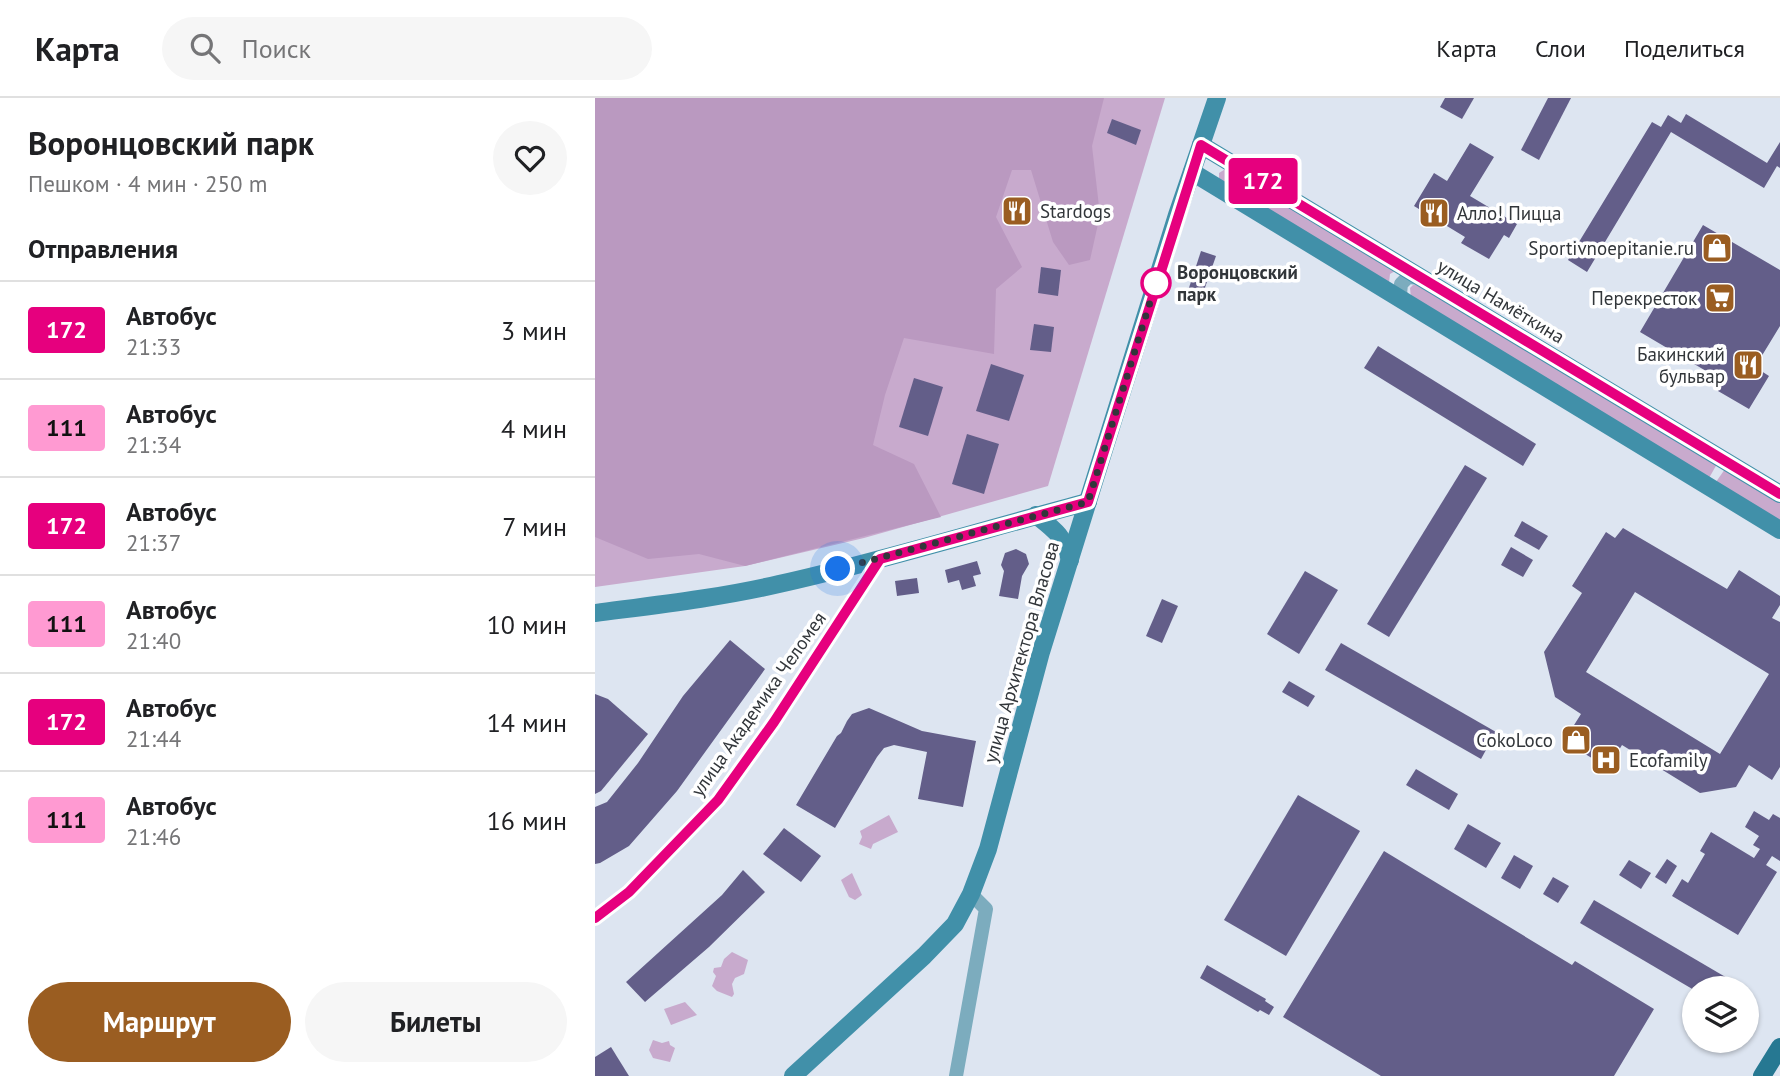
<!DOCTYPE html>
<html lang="ru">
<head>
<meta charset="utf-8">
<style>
	body { margin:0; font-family:"PT Sans",sans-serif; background:#f6f6f6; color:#202124; height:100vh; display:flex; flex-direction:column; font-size:26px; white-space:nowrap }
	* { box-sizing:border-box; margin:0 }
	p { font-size:23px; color:#757577 }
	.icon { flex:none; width:38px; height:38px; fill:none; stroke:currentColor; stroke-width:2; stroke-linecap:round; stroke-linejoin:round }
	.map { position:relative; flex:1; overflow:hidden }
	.drawer { display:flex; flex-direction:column; background:#fff; width:595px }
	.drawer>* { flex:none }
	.badge { padding:0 14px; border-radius:5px; font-size:24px; line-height:46px }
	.fabs { position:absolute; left:1087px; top:878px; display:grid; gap:14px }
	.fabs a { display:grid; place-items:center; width:77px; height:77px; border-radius:50%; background:#fff; box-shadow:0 2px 5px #0004; font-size:35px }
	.you { position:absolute; width:35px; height:35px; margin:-18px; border:5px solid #fff; border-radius:50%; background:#1a73e8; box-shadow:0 0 0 10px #1a73e833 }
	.map>.badge { position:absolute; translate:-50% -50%; box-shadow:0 0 0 4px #fff }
	h2 { padding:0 28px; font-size:26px; line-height:63px }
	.round { display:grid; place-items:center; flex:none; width:74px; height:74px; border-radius:37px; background:#f6f6f6 }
	.overview { display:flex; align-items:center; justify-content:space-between; height:119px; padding:0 28px }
	h1 { font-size:33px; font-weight:700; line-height:52px }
	.cta { display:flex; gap:14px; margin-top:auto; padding:14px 28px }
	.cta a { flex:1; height:80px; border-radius:42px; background:#9a5d21; color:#fff; font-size:28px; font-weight:700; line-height:80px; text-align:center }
	.cta a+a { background:#f6f6f6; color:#202124 }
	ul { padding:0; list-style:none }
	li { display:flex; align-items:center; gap:21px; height:98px; padding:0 28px; border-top:2px solid #e0e0e0 }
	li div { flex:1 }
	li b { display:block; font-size:26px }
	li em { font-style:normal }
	li .badge { min-width:77px; font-weight:700; text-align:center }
	header { display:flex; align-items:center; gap:42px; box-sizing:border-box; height:98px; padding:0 35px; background:#fff; border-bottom:2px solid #e0e0e0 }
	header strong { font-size:33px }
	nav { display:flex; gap:38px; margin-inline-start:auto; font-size:24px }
	.search { width:490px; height:63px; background:#f6f6f6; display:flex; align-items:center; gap:18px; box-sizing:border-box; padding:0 24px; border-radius:38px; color:#757577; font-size:26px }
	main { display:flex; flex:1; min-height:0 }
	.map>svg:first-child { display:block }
	.green { fill:#c8aacd }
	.forest { fill:#ba99c0 }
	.building { fill:#635e89; fill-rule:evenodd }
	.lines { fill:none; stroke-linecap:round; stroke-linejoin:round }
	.street { stroke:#7cacbe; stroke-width:14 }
	.secondary { stroke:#4190a9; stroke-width:18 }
	.primary { stroke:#267892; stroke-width:18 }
	.line-casing { stroke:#fff; stroke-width:16 }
	.line { stroke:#e6007e; stroke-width:10 }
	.walk { stroke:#32363a; stroke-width:7; stroke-dasharray:0 12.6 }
	.stop-dot { fill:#fff; stroke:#e6007e; stroke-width:3.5 }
	.labels { text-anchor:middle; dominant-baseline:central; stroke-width:7; stroke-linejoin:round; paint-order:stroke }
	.poi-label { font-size:19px; fill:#32363a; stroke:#fff; text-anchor:end }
	.stop-label { font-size:19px; font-weight:bold; fill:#32363a; stroke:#fff; text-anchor:start }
	.street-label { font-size:19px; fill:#32363a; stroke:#fff }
</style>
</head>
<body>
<header>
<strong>Карта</strong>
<div class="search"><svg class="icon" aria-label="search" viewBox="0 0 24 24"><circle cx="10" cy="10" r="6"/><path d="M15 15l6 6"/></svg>Поиск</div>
<nav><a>Карта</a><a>Слои</a><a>Поделиться</a></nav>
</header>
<main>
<section class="drawer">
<div class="overview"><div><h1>Воронцовский парк</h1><p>Пешком · 4 мин · 250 m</p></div><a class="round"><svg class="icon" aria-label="heart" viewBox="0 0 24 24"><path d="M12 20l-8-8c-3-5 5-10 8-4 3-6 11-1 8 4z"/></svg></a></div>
<h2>Отправления</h2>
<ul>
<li><span class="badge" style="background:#e6007e;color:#fff">172</span><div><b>Автобус</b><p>21:33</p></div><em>3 мин</em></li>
<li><span class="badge" style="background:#ff9ad2;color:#111">111</span><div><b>Автобус</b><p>21:34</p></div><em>4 мин</em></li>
<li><span class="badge" style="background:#e6007e;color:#fff">172</span><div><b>Автобус</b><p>21:37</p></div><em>7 мин</em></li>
<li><span class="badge" style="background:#ff9ad2;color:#111">111</span><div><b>Автобус</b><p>21:40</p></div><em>10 мин</em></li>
<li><span class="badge" style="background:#e6007e;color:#fff">172</span><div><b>Автобус</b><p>21:44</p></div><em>14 мин</em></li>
<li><span class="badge" style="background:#ff9ad2;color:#111">111</span><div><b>Автобус</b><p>21:46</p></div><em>16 мин</em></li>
</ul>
<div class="cta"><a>Маршрут</a><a>Билеты</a></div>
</section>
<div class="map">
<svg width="1185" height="978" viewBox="0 0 1185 978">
	<rect width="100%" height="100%" fill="#dde5f1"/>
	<g class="green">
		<path d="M0,0H570L453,388L269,440L150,468L0,489Z"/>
		<path d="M632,70L802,172L795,176L794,185L624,83V75Z"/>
		<path d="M818,187H824L1122,366L1114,380L816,200L815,190Z"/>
		<path d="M1130,371L1185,404V423L1121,384Z"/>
		<path d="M294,717L303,734L278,746L276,751L264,746L267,739L265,733Z"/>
		<path d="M257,775L267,797L260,802L254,799L246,782Z"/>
		<path d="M137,854L153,862L149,876L140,880L137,886L139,896L137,899L122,893L117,888L121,878L118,874L119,870L126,869L129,861Z"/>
		<path d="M90,904L102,917L76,927L69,911Z"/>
		<path d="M58,942L67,945L74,943L75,947L80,950L75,964L58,960L54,952Z"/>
	</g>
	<path class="forest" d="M0,0H509L497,48L505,117L495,162L474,167L458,144L436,72H417L401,119L427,169L401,191L399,256L309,240L290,297L278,347L319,366L346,419L150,468L104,456L53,461L0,439Z"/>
	<g class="building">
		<path d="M850,0H879L867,21L845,9Z"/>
		<path d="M953,0H976L944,62L926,52Z"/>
		<path d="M1091,16L1172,65L1185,44V70L1182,68L1169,90L1076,34L992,174L973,162L1057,24L1066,29L1073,17L1086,25Z"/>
		<path d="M517,21L546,32L541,47L512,35Z"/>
		<path d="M875,45L899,59L875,98L922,126L914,140L909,137L894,161L866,145L870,139L819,108L839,75L852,83Z"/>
		<path d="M414,99L435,103L431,125L410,121Z"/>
		<path d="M1108,127L1185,172V228L1160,269L1174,278L1154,311L1123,293L1128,283L1045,234Z"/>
		<path d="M606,153L621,158L605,204L591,199Z"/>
		<path d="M446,169L466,172L463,198L443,195Z"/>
		<path d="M439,226L459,229L456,254L435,252Z"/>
		<path d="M783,248L941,346L928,368L769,270Z"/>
		<path d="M396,266L429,277L414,323L381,313Z"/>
		<path d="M319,280L348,289L333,338L304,329Z"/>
		<path d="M372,336L404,346L389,396L357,386Z"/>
		<path d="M870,367L892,380L794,539L772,526Z"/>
		<path d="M927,423L953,438L944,452L919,438Z"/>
		<path d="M1028,430L1132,491L1144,472L1185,498V507L1177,520L1185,524V669L1177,682L1154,667L1141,689L1105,695L1027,647L1013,670L969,643L986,616L960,599L949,554L987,495L977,488L1011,434L1020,440ZM1040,494L1174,576L1125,656L991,574Z"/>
		<path d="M916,449L938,462L928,479L906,467Z"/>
		<path d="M421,451L431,456L434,466L427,478L423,501L404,498L409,473L406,467L410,455Z"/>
		<path d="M382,463L386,476L378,478L381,488L367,492L364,482L353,485L350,472Z"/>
		<path d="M710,473L743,492L704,556L672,536Z"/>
		<path d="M322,480L324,495L302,498L300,483Z"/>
		<path d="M567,501L583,508L567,545L551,538Z"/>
		<path d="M135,542L170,571L82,693L34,748L5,765L0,766V709L12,704L43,665L88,598Z"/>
		<path d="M746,545L901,634L886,661L730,572Z"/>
		<path d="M694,583L720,598L713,609L687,594Z"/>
		<path d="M0,596L13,601L53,636L6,693L0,696Z"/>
		<path d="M274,610L327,633L381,643L368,709L323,701L332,654L299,647L289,650L282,659L240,730L201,707L242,638L246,635L252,623L257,616Z"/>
		<path d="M821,671L863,696L854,712L811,687Z"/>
		<path d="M703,697L765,733L691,858L629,822Z"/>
		<path d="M1159,713L1174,722L1178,716L1185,720V763L1177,758L1171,767L1182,774L1143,837L1077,798L1087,781L1093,785L1110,756L1105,753L1116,734L1159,760L1165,751L1158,747L1164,738L1150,729Z"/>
		<path d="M873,726L906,745L891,770L859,751Z"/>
		<path d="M189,730L226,758L206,784L168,756Z"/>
		<path d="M789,753L977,867L980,863L1059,911L1019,978H786L688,919Z"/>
		<path d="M919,757L938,768L925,791L906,780Z"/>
		<path d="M1072,761L1082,768L1071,786L1060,779Z"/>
		<path d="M1034,762L1056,775L1046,791L1024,777Z"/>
		<path d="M148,772L170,794L114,849L50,904L31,884L127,797Z"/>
		<path d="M958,779L974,788L963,805L948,796Z"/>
		<path d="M999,802L1151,891L1099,892L985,825Z"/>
		<path d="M612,867L671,901L670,903L679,909L674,917L665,912L663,914L605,880Z"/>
		<path d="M16,949L34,978H0V959Z"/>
	</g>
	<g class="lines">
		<g class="street">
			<path d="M811,205L805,196L806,186L813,179L826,180"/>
			<path d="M0,820L34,794L123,702L179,624L284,461"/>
			<path d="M361,978L391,811L376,796"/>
		</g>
		<g class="secondary">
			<path d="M606,47L1185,396"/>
			<path d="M597,74L1185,432"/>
			<path d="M441,417C460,432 469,438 475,462"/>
			<path d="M0,515C61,507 124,500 184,486C288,463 390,431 493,404"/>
			<path d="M198,978L329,858L360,826L376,796L393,751L446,554L582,117L622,0"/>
		</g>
		<path class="primary" d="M1167,978L1185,949"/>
	</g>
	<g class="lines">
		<g class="line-casing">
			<path id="line" d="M0,820L34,794L123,702L179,624L285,461L493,404L606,47L1185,396"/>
		</g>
		<use href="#line" class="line"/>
		<path class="walk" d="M243,471L493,404L561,185"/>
	</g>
	<defs>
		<g id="restaurant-square" transform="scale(1.575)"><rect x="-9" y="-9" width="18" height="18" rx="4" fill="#9a5d21" stroke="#fff"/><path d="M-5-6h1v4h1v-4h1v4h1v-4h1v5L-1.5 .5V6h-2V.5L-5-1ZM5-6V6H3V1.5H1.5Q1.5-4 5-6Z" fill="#fff"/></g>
		<g id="shop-square" transform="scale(1.575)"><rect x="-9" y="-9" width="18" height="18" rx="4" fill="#9a5d21" stroke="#fff"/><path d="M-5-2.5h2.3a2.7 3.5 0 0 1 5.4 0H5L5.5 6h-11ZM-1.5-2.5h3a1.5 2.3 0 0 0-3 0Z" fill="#fff"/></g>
		<g id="supermarket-square" transform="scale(1.575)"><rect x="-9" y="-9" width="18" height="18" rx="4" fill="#9a5d21" stroke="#fff"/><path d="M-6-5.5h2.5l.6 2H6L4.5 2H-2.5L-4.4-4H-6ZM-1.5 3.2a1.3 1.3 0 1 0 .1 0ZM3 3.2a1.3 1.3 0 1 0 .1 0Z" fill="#fff"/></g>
		<g id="hospital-square" transform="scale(1.575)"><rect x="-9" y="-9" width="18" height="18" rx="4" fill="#9a5d21" stroke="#fff"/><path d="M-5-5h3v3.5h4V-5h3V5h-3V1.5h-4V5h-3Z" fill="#fff"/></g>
	</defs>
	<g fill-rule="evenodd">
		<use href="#restaurant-square" x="422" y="113"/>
		<use href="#restaurant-square" x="839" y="115"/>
		<use href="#shop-square" x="1122" y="150"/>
		<use href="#supermarket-square" x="1125" y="200"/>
		<use href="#restaurant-square" x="1153" y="267"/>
		<use href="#shop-square" x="981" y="642"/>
		<use href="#hospital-square" x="1011" y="662"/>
	</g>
	<circle class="stop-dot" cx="561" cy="185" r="14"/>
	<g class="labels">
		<g class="poi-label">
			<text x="445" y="113" text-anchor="start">Stardogs</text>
			<text x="862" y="115" text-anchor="start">Алло! Пицца</text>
			<text x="1099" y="150">Sportivnoepitanie.ru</text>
			<text x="1102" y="200">Перекресток</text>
			<text x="1130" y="256">Бакинский<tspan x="1130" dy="22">бульвар</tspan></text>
			<text x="958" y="642">CokoLoco</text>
			<text x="1034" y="662" text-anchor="start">Ecofamily</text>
		</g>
		<g class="stop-label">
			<text x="582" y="174">Воронцовский<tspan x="582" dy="22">парк</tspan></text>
		</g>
		<g class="street-label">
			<text transform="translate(906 203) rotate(31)">улица Намёткина</text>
			<text transform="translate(426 554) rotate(-74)">улица Архитектора Власова</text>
			<text transform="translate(163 606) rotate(-55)">улица Академика Челомея</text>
		</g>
	</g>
</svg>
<div class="fabs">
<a><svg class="icon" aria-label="layers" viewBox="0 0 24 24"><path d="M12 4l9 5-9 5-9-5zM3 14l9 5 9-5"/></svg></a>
</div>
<div class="you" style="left:243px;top:471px"></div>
<b class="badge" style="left:668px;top:83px;background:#e6007e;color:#fff">172</b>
</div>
</main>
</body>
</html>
